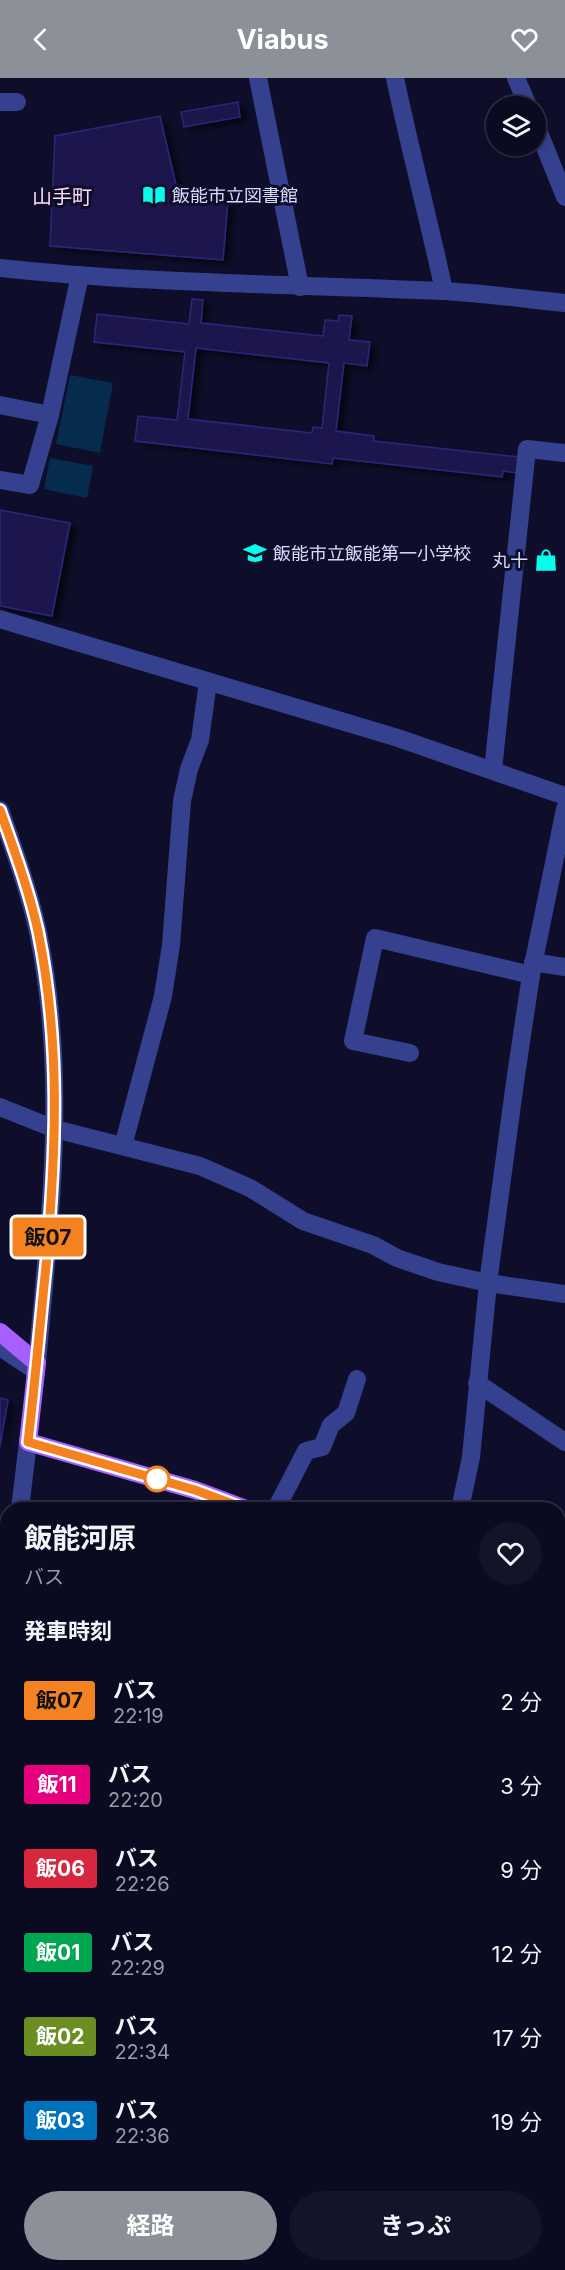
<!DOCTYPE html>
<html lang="ja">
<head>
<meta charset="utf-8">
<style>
	body { margin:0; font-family:Inter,"Noto Sans JP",sans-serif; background:#131329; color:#f1f3f6; height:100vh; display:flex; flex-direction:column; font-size:22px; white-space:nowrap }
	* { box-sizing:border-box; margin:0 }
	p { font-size:20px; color:#999aa5 }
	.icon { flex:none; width:33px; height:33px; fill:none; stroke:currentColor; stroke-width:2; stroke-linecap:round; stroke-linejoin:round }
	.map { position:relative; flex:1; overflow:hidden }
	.panel { position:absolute; left:0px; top:1424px; width:566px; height:770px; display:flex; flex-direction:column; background:#0a0a20; border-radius:24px 24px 0 0; box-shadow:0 3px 9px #0003,0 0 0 2px #2a2b3e }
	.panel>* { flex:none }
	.badge { padding:0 12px; border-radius:4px; font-size:21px; line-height:39px }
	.controls { position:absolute; left:486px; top:18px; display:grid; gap:12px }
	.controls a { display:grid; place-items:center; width:60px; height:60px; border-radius:50%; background:#0a0a20; box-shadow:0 3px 9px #0003,0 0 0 2px #2a2b3e; font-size:30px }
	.map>.badge { position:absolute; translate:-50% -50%; box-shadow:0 0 0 3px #fff }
	h2 { padding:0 24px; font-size:22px; line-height:54px }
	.round { display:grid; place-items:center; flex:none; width:63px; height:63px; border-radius:32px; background:#131329 }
	.headline { display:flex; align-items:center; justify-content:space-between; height:102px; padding:0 24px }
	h1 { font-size:28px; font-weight:700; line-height:45px }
	.cta { display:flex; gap:12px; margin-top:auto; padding:12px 24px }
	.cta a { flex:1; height:69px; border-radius:36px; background:#8c9099; color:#fff; font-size:24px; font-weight:700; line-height:69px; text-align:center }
	.cta a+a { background:#131329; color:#f1f3f6 }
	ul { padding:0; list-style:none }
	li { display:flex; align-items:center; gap:18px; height:84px; padding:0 24px }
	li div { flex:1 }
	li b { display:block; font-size:22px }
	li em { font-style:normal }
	li .badge { min-width:66px; font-weight:700; text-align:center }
	header { display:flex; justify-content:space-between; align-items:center; height:78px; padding:0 24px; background:#8c9099; color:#fff; font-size:27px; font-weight:700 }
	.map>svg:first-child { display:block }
	.water { fill:#052c4d }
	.building { fill:#1a184e; stroke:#2a287c; stroke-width:1.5; fill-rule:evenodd; filter:url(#shadow) }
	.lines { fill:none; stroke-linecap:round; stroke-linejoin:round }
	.minor { stroke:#35418e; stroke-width:18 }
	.major { stroke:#a75fff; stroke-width:18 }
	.line-casing { stroke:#fff; stroke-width:14 }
	.line { stroke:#f58220; stroke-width:9 }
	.stop-dot { fill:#fff; stroke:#f58220; stroke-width:3 }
	.labels { text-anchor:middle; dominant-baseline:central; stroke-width:6; stroke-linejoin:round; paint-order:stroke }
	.poi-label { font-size:18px; fill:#d8dbff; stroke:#0e0e2b; text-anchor:start }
	.neighbourhood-label { font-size:20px; fill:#ffdaf8; stroke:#0e0e2b }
</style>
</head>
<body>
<header><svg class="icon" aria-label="back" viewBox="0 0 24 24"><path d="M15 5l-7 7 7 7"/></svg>Viabus<svg class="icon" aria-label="heart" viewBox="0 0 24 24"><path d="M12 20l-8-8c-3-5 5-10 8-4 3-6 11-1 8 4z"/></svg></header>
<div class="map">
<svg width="565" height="2192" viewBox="0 0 565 2192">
	<defs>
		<filter id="shadow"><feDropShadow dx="6" dy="4" stdDeviation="3" flood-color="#0009"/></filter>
	</defs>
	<rect width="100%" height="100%" fill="#0e0e2b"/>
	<g class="water">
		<path d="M70,297L113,305L100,375L56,366Z"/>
		<path d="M50,380L93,388L87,420L44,411Z"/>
	</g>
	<g class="building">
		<path d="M238,24L240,39L184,49L181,34Z"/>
		<path d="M160,38L179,120L228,123L223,182L50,168L55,58Z"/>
		<path d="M192,221L203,222L201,245L323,258L325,242L338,243L339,237L352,238L349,262L370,264L367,288L344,285L336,353L374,358V363L519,379L517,395L503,393L502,399L333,380L332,386L135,363L138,338L177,342L185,274L94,264L97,236L189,246ZM196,270L329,285L322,350L313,349L312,355L188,341Z"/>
		<path d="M0,432L70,445L52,538L0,528Z"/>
		<path d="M0,1320L8,1322L0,1368Z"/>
	</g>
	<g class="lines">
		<g class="minor">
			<path d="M258,0L300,209"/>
			<path d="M395,0C410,72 429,142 444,213"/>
			<path d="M516,0L528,28"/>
			<path d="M0,24H17"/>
			<path d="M536,47L565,119"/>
			<path d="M0,190C147,206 295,206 442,213C483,215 524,221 565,225"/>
			<path d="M0,327L50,337"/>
			<path d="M0,402L30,407L50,337L80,197"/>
			<path d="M0,541L398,660L565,718"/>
			<path d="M493,692L527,371L565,375"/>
			<path d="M0,732C14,772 29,812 38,854C68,1000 50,1138 37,1285"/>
			<path d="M533,884L565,889"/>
			<path d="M410,975L353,963L375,860L531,897"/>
			<path d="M0,1029L55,1051L200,1088L250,1110L303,1143L373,1167L397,1180L438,1194L488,1205L565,1216"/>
			<path d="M123,1068L163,918L171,867L182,723L189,691L200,662L208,604"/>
			<path d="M0,1269L36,1293"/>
			<path d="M477,1305L565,1364"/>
			<path d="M20,1431L28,1364"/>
			<path d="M276,1431L306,1373L322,1369L331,1347L346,1335L357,1301"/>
			<path d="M460,1431L471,1379L488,1205L516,997L531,897L565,731"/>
			<path d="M0,1617L8,1545"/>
			<path d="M0,1773L8,1774"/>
			<path d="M558,1775L565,1779"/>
			<path d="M558,1883L565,1877"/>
			<path d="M0,1938L8,1941"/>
			<path d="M558,2064H565"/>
			<path d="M0,2161L8,2172"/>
			<path d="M17,2186L22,2192"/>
			<path d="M299,2186L314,2192"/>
			<path d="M549,2186L564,2192"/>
			<path d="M51,2192L54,2186"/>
			<path d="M396,2192V2186"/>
		</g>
		<g class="major">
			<path d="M0,1254L37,1285L28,1364L195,1412L246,1431"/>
			<path d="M558,1610L565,1612"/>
		</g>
	</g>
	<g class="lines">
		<g class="line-casing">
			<path id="line" d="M0,732C14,772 29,812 38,853C61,966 56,1074 46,1188C40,1246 35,1305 28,1364L195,1412L246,1431"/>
		</g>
		<use href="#line" class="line"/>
	</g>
	<defs>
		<g id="library-bare" transform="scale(1.8)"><path d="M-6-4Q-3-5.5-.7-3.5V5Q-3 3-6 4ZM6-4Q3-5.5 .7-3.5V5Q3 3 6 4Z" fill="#04ffec" stroke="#0e0e2b" stroke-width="2.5" paint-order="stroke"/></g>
		<g id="school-bare" transform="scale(1.8)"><path d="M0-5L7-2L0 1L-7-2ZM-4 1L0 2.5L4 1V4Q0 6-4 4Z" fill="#04ffec" stroke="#0e0e2b" stroke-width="2.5" paint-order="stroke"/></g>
		<g id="shop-bare" transform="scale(1.8)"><path d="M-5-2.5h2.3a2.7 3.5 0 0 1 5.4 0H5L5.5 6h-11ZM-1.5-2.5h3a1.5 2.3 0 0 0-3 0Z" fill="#04ffec" stroke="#0e0e2b" stroke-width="2.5" paint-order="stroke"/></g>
	</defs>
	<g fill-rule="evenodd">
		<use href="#library-bare" x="154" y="117"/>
		<use href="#school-bare" x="255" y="475"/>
		<use href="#shop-bare" x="546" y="482"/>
	</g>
	<circle class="stop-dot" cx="157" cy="1401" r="12"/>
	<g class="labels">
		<g class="poi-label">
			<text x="172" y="117">飯能市立図書館</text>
			<text x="273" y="475">飯能市立飯能第一小学校</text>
			<text x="528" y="482" text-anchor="end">丸十</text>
		</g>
		<g class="neighbourhood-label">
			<text x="62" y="119">山手町</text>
		</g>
	</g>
</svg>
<div class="controls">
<a><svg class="icon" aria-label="layers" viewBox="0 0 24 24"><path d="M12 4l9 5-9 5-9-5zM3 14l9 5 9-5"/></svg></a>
</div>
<b class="badge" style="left:48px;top:1159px;background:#f58220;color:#111">飯07</b>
<section class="panel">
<div class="headline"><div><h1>飯能河原</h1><p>バス</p></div><a class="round"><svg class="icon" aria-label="heart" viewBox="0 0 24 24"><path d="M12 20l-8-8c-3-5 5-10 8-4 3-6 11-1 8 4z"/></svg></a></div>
<h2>発車時刻</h2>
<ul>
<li><span class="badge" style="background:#f58220;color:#111">飯07</span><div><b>バス</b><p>22:19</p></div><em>2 分</em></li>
<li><span class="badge" style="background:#e6007e;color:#fff">飯11</span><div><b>バス</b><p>22:20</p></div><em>3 分</em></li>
<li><span class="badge" style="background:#d7263d;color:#fff">飯06</span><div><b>バス</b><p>22:26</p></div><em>9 分</em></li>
<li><span class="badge" style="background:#00a651;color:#fff">飯01</span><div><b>バス</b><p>22:29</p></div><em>12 分</em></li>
<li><span class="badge" style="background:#6b8e23;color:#fff">飯02</span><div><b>バス</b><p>22:34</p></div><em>17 分</em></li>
<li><span class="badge" style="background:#0072bc;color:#fff">飯03</span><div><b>バス</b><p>22:36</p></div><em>19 分</em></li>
</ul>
<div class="cta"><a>経路</a><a>きっぷ</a></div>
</section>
</div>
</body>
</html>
